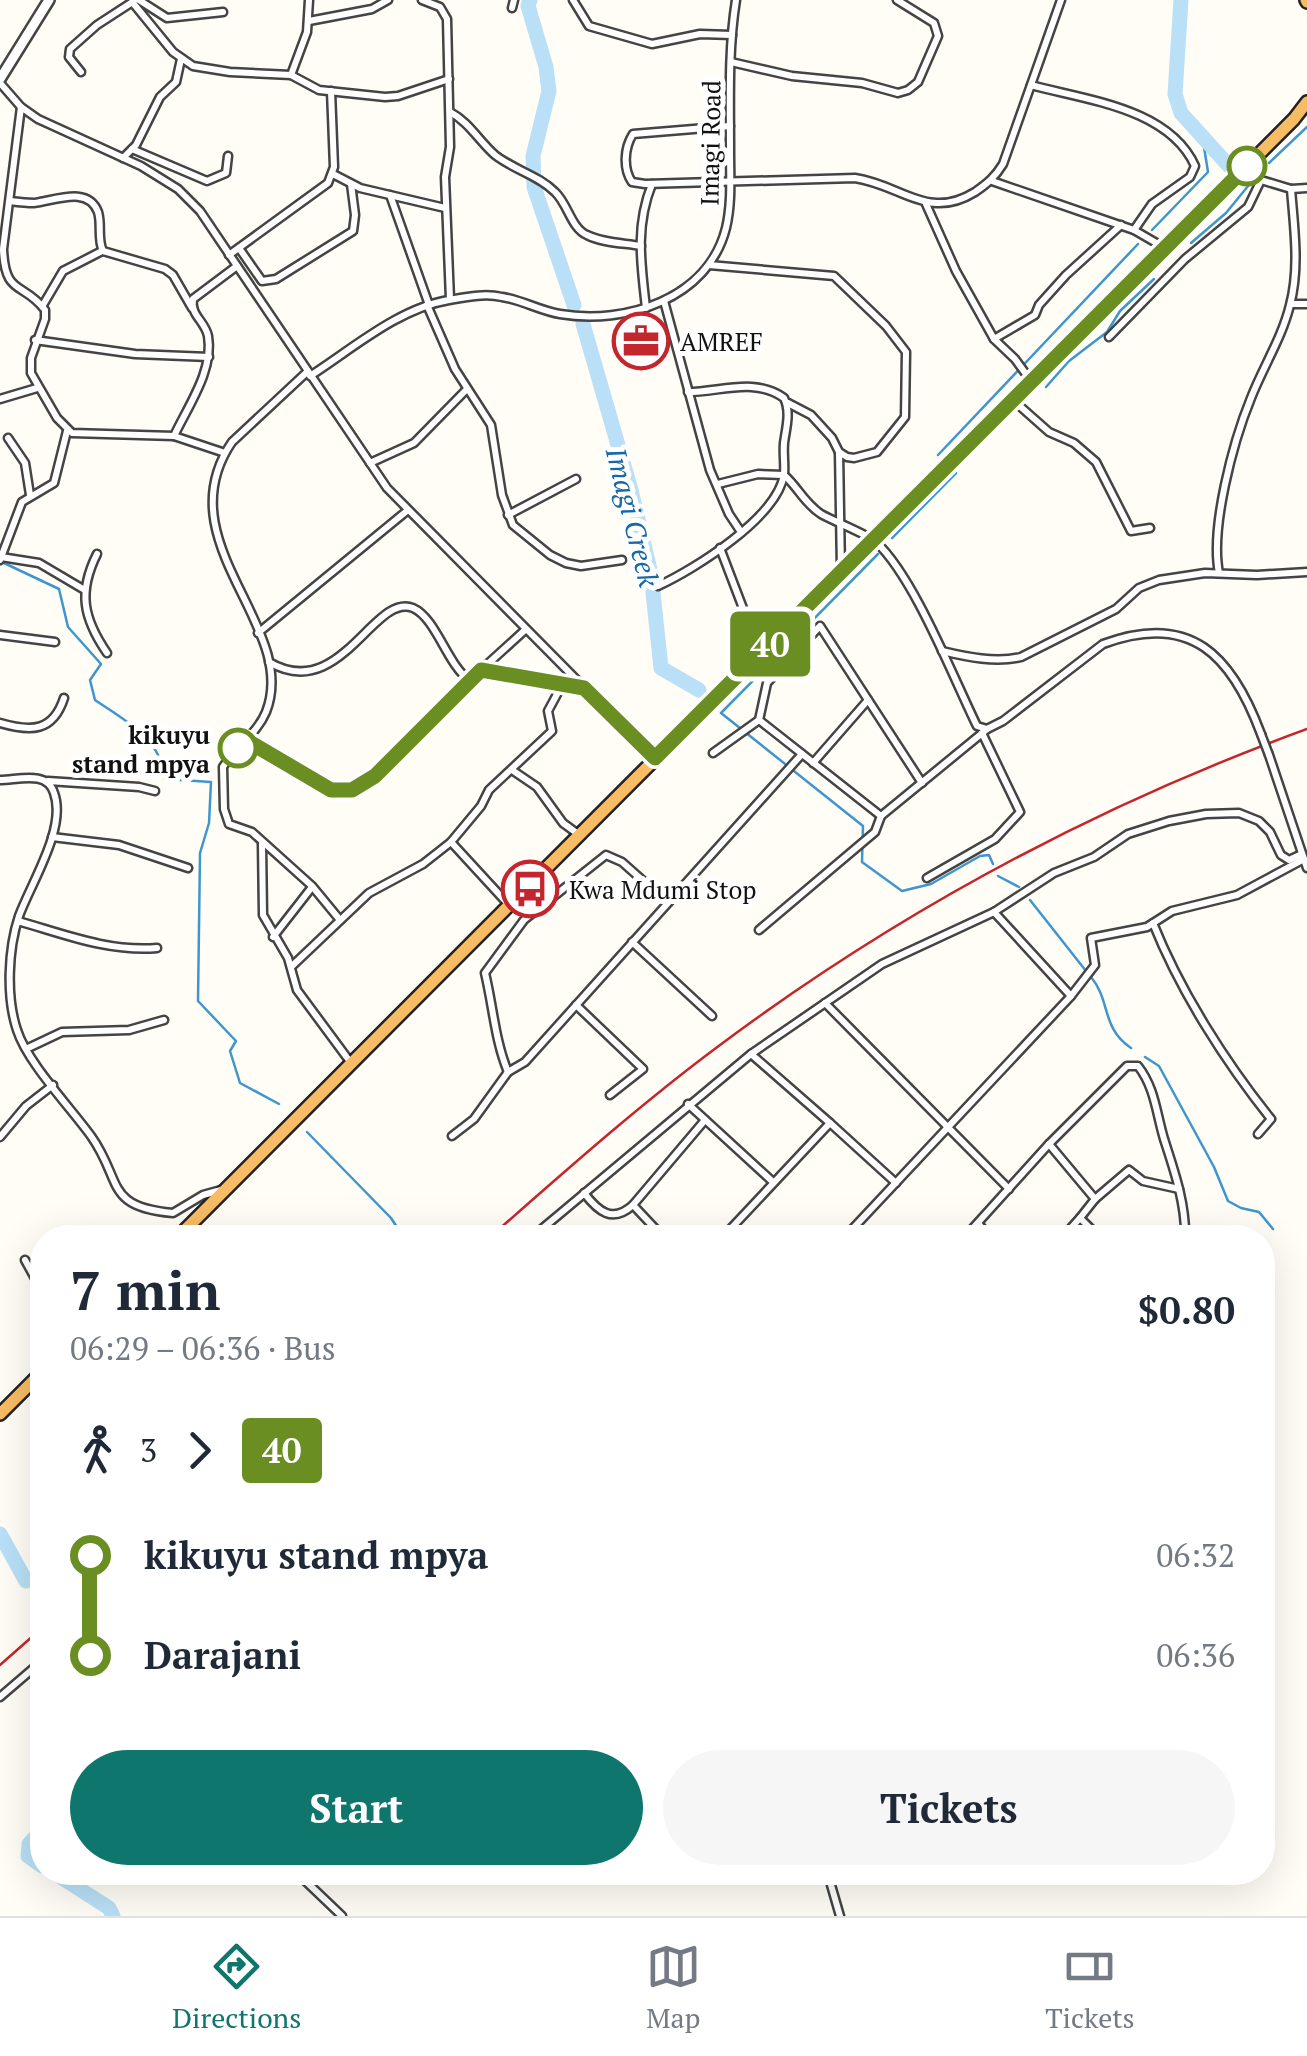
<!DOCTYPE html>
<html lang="en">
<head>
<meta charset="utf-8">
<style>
	body { margin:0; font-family:"PT Serif",serif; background:#f6f6f7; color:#1f2937; height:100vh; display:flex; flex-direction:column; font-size:38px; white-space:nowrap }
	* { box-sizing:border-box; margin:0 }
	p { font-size:32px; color:#747a83 }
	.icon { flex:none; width:55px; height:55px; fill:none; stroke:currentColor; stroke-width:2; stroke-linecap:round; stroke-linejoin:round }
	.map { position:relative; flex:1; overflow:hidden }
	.side { position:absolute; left:30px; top:1225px; width:1245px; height:660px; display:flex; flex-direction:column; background:#fff; border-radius:40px; box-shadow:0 10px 40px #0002 }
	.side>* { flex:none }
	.badge { padding:0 20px; border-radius:8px; font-size:35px; line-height:65px }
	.map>.badge { position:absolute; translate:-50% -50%; box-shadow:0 0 0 5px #fff }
	.legs { display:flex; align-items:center; gap:15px; height:110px; padding:0 40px; font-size:32px }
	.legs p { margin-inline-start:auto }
	.summary { display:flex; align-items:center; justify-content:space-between; height:170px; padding:0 40px }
	h1 { font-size:55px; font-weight:800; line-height:75px }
	.primary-button { display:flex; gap:20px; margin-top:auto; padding:20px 40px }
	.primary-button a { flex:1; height:115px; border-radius:60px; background:#0f766e; color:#fff; font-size:40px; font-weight:800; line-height:115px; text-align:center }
	.primary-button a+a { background:#f6f6f7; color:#1f2937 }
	ul { padding:0 40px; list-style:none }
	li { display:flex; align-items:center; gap:35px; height:100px; font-size:38px }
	li i { display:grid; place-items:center; width:15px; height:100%; margin:0 12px; background:currentColor }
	li i::after { content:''; width:25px; height:25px; margin:-12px; border:8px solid; border-radius:50%; background:#fff }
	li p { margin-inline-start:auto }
	li:first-child i { background:linear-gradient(#0000 50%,currentColor 0) }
	li:last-child i { background:linear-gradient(currentColor 50%,#0000 0) }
	.tab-bar { display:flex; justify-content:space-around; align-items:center; height:140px; border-top:2px solid #e0e1e3; background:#fff; font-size:28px; color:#747a83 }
	.tab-bar a { display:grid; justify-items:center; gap:5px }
	.tab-bar .selected { color:#0f766e }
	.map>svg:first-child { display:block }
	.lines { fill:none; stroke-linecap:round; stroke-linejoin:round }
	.stream { stroke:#3f96cf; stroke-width:2.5 }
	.river { stroke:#b9e0f7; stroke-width:15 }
	.minor-casing { stroke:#444; stroke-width:11 }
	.tertiary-casing { stroke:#444; stroke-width:14 }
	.trunk-casing { stroke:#222; stroke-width:16 }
	.minor { stroke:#fff; stroke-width:6 }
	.tertiary { stroke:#fff; stroke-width:9 }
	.trunk { stroke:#f7bc64; stroke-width:11 }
	.rail { stroke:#c4262e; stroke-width:2.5 }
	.minor-bridge-casing { stroke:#444; stroke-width:11; stroke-linecap:butt }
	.minor-bridge { stroke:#fff; stroke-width:6 }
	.line-1-casing { stroke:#fff; stroke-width:22 }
	.line-1 { stroke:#6b8e23; stroke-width:15 }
	.stop-1-dot { fill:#fff; stroke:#6b8e23; stroke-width:5 }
	.labels { text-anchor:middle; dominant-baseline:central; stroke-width:10; stroke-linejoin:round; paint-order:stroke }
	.street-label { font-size:25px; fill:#111; stroke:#fff }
	.poi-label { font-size:25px; fill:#111; stroke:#fff; text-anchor:start }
	.stop-label { font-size:25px; font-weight:bold; fill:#111; stroke:#fff; text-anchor:end }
	.water-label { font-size:28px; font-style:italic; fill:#1768a6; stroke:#fff }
</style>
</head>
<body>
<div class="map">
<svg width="1307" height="1916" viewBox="0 0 1307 1916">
	<rect width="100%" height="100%" fill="#fffdf5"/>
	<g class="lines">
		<g class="stream">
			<path d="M1269,163L1307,127"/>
			<path d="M1152,230L1208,172L1204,147L1207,144"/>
			<path d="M1191,243L1226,213L1253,180"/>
			<path d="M1046,387L1069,361L1107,332L1120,311L1154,279"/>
			<path d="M938,455L1138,244"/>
			<path d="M892,538L956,473"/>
			<path d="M878,554L721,713L863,826L862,862L902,891L931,884L980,856L989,855L993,864"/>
			<path d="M4,563L59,589L68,627L101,664L90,680L95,700C127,722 161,738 165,779L211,782L209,823L200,853L198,1001L236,1041L230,1051L240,1083L279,1104"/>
			<path d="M998,876L1019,887"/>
			<path d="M1030,900L1086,971"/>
			<path d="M1091,977C1111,1001 1101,1028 1131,1048"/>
			<path d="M1145,1057L1159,1066L1214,1167L1228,1201L1241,1208L1259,1212L1273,1229"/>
			<path d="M307,1132L391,1218L404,1238"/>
		</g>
		<g class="river">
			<path d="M530,0L528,6L546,67L549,91L533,156L534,187L574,305"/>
			<path d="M1181,0L1175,94L1181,113L1229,166"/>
			<path d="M583,324L631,490L651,574L661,668L699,690"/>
			<path d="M0,1534L26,1581"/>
			<path d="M42,1830L29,1844L28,1856L42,1866"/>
			<path d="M53,1872L109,1908L113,1916"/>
		</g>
		<g class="minor-casing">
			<g id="minor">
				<path d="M139,0L167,18L223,12"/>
				<path d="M422,0L440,7L447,19L450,147L445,177L450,299"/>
				<path d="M573,0L589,26L652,44L700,34L732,35"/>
				<path d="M133,3L173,52L193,66L230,72L291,75L319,90L385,97L398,96L449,79"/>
				<path d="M512,8L514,0"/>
				<path d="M309,21L372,9L388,0"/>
				<path d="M731,62L792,76L862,83L898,93L908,90L918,82L938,36L934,23L897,0"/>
				<path d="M81,72L69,57L70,49L97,25L134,1"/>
				<path d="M291,75L307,32L309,0"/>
				<path d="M0,83L21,107L38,119L141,166L178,189L200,211L387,488L654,758"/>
				<path d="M1031,85C1086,100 1169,108 1195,166L1190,177L1152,204L1134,230"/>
				<path d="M21,107L3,249C5,297 23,281 45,310V319L31,358V373L57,418L72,433L174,436L225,453"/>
				<path d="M450,112C469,122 479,141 495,155C514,170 538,175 555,192C568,204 571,228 587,235C603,243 624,243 641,246"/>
				<path d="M730,126L633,134C624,148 623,169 632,182L645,184L855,178C902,185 928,221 975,192C988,183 995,177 1003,164L1061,0"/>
				<path d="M132,149L207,181L226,173L228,156"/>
				<path d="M123,158L136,145L160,97L176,82L181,59"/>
				<path d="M333,174L360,188L445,208"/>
				<path d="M992,181L1134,230L1165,248"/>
				<path d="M1291,189L1307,188"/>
				<path d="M390,195L429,305"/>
				<path d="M10,201C18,202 26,203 34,203C54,201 88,185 98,212C102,225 97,239 103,251L165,269L173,275L192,308"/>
				<path d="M926,204L956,271L994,339L1015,359L1031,381"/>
				<path d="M239,248L262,281L276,279L353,231L355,215L351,184"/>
				<path d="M229,255L328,183L334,167L331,91"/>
				<path d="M709,265L834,276L886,326L906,352L905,417L877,452L854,458L847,457L839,452L832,438L811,415L788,403"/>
				<path d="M664,301L710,470L729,514L741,532"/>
				<path d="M1291,304H1307"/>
				<path d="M43,305L63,271L102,251"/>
				<path d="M427,305L455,369L491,425L502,495L513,525L550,555L566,563L581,566L622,560"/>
				<path d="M646,308C641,264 635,226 652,184"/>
				<path d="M1109,337L1185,259L1248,207L1261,180L1248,167"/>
				<path d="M994,339L1035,315L1039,305L1066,275L1121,225"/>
				<path d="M35,340L135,354L209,357"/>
				<path d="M307,372L232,442C164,542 300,626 266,712C257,734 235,747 223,767L224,809L229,824L252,832L312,886L340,920"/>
				<path d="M310,376C352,349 399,308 449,300C466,297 485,293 502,297C522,300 541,311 560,314C626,325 708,299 726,228C732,203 730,177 730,152C730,101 728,50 736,0"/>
				<path d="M0,399L37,388"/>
				<path d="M1014,401L1049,432L1074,443L1096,462L1131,531L1150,528"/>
				<path d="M174,436C188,406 214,370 208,336C205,321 190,315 193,299L237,266"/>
				<path d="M8,438L25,463L30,495"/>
				<path d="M839,452L841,571"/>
				<path d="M370,463L414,443L467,389"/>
				<path d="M718,484L758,474L784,475C798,487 804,503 821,514C833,521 869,535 876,542C914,577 953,677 977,726L987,729L1003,721L1103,644C1191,611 1232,656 1261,734"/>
				<path d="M508,515L576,479"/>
				<path d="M720,548L749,624L766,646"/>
				<path d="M97,554C78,592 83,618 107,653"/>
				<path d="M1,557L39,563L83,589"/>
				<path d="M0,560L22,502L54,483L67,431"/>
				<path d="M1219,573C1210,528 1233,442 1251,398C1263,367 1282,338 1290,305C1300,267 1294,228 1291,189L1261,180"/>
				<path d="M658,586C695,569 778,517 784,474C785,465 783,454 784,443C786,428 791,412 784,398C755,377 720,392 688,392"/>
				<path d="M258,633L408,510"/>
				<path d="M0,635L55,642"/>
				<path d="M942,651C967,657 996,663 1021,657L1116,609L1139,588L1159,580L1205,573L1257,575L1307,572"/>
				<path d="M269,662C340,704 374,592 413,608C436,618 447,664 469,680"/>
				<path d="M482,670L583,688"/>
				<path d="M759,720L881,816"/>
				<path d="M0,723C31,732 53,732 64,698"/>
				<path d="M245,740L331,789L352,790L375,776L470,680L525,630"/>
				<path d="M713,753L759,720L767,683L820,626L922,783"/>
				<path d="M1269,755L1307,868"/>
				<path d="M813,763L868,700"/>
				<path d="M512,770L537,787L563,823L578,834"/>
				<path d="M0,780C18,780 47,770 54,793C67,828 31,883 19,916C8,949 6,997 17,1030C27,1062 70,1107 91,1136C123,1181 104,1207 173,1213L203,1195L221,1190"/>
				<path d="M48,781L139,787L155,791"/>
				<path d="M52,837L119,845L188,868"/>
				<path d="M451,842L508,904"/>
				<path d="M262,844L263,915L288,958L297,990L351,1063"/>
				<path d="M927,878L995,839L1020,812L982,733"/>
				<path d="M667,902L622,862L606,855L524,920L485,973C493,1006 495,1041 508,1072L525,1062L802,754"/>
				<path d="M994,912L1071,996"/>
				<path d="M18,921C64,934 108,952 157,948"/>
				<path d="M1153,923C1180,991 1226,1063 1271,1119L1258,1134"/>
				<path d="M759,930L875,832L881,816L986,730"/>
				<path d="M273,937L312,887"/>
				<path d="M632,942L712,1016"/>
				<path d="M291,967L369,893L423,864L451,842L481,806L489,790L552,731L548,711L562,685"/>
				<path d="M825,1003L1009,1189"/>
				<path d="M576,1005L643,1069L610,1095"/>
				<path d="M26,1049L62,1032L129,1030L164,1020"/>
				<path d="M688,1104L773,1182"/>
				<path d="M830,1123L896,1183"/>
				<path d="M452,1136L474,1119L508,1072"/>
				<path d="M0,1137L26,1106L53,1085"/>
				<path d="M1049,1144L1095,1199L1080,1218"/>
				<path d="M584,1193C598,1211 612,1224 633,1205"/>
				<path d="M1095,1199L1129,1170L1143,1181L1179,1189"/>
				<path d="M978,1223L990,1238"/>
				<path d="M531,1238L751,1054L882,964L994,912L1054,873L1094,857L1128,834L1169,821L1206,814L1239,813L1259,821L1270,832L1281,855L1289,860L1302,854"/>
				<path d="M664,1238L633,1205L705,1120"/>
				<path d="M722,1238L830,1123L751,1054"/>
				<path d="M844,1238L1071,996L1095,965L1091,938L1147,927L1172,911L1237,895L1304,859"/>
				<path d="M964,1238L1049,1144L1127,1066H1138C1155,1088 1156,1112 1164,1139C1174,1170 1186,1204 1185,1238"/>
				<path d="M1062,1238L1080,1218L1100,1238"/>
				<path d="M25,1260L42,1291"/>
				<path d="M0,1697L42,1661"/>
				<path d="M296,1872L342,1916"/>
				<path d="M832,1872L831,1885L840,1916"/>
			</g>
		</g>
		<g class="tertiary-casing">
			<path id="tertiary" d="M0,79L49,0"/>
		</g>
		<g class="trunk-casing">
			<g id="trunk">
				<path d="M1306,0L1307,2"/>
				<path d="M177,1238L1294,119L1307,102"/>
				<path d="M0,1414L42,1372"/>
			</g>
		</g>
		<use href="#minor" class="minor"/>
		<use href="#tertiary" class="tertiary"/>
		<use href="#trunk" class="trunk"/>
		<g class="rail">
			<path d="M489,1238C563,1173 637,1107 716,1048C896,913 1096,806 1307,729"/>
			<path d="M0,1665L42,1628"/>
		</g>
		<g class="minor-bridge-casing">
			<path id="minor-bridge" d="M1261,734L1269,755"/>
		</g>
		<use href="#minor-bridge" class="minor-bridge"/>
	</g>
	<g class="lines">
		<g class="line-1-casing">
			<path id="line-1" d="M238,748L246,740L331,790H352L375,776L481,670L584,688L655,758L1247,166"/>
		</g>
		<use href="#line-1" class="line-1"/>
	</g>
	<defs>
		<g id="office-ring" transform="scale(2.875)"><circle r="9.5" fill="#fff" stroke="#c4262e" stroke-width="1.5"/><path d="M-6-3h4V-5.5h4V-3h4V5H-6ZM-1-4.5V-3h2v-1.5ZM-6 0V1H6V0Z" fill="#c4262e"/></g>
		<g id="bus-ring" transform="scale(2.875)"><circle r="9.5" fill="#fff" stroke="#c4262e" stroke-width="1.5"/><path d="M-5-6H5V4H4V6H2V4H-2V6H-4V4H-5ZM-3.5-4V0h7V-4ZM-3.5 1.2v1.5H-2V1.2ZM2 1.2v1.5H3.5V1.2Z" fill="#c4262e"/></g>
	</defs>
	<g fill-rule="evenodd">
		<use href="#office-ring" x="641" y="341"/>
		<use href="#bus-ring" x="530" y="889"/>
	</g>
	<g class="stop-1-dot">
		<circle cx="1247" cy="166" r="18"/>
		<circle cx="238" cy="748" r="18"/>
	</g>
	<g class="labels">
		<g class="street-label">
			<text transform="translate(710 143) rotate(-89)">Imagi Road</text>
		</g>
		<g class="poi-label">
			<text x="680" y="341">AMREF</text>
			<text x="569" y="889">Kwa Mdumi Stop</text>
		</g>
		<g class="stop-label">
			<text x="210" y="734">kikuyu<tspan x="210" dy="29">stand mpya</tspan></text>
		</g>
		<g class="water-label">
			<text transform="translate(633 517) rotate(76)">Imagi Creek</text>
		</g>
	</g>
</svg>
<b class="badge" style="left:770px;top:644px;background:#6b8e23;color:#fff">40</b>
<section class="side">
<div class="summary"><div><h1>7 min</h1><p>06:29 – 06:36 · Bus</p></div><b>$0.80</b></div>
<div class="legs"><svg class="icon" aria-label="walk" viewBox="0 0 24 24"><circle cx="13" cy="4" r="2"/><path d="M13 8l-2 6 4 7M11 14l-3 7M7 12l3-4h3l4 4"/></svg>3<svg class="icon" aria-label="forward" viewBox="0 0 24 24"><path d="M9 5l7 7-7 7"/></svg><b class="badge" style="background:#6b8e23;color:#fff">40</b></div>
<ul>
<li><i style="color:#6b8e23"></i><b>kikuyu stand mpya</b><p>06:32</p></li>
<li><i style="color:#6b8e23"></i><b>Darajani</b><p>06:36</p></li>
</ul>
<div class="primary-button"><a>Start</a><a>Tickets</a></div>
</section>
</div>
<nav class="tab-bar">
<a class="selected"><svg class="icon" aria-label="directions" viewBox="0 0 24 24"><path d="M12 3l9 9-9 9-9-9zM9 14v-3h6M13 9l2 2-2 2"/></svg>Directions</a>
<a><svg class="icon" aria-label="map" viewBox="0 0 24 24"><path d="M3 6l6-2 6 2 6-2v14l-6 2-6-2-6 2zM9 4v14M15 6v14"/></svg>Map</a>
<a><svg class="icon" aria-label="tickets" viewBox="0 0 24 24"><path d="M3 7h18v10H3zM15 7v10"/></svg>Tickets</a>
</nav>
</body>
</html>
